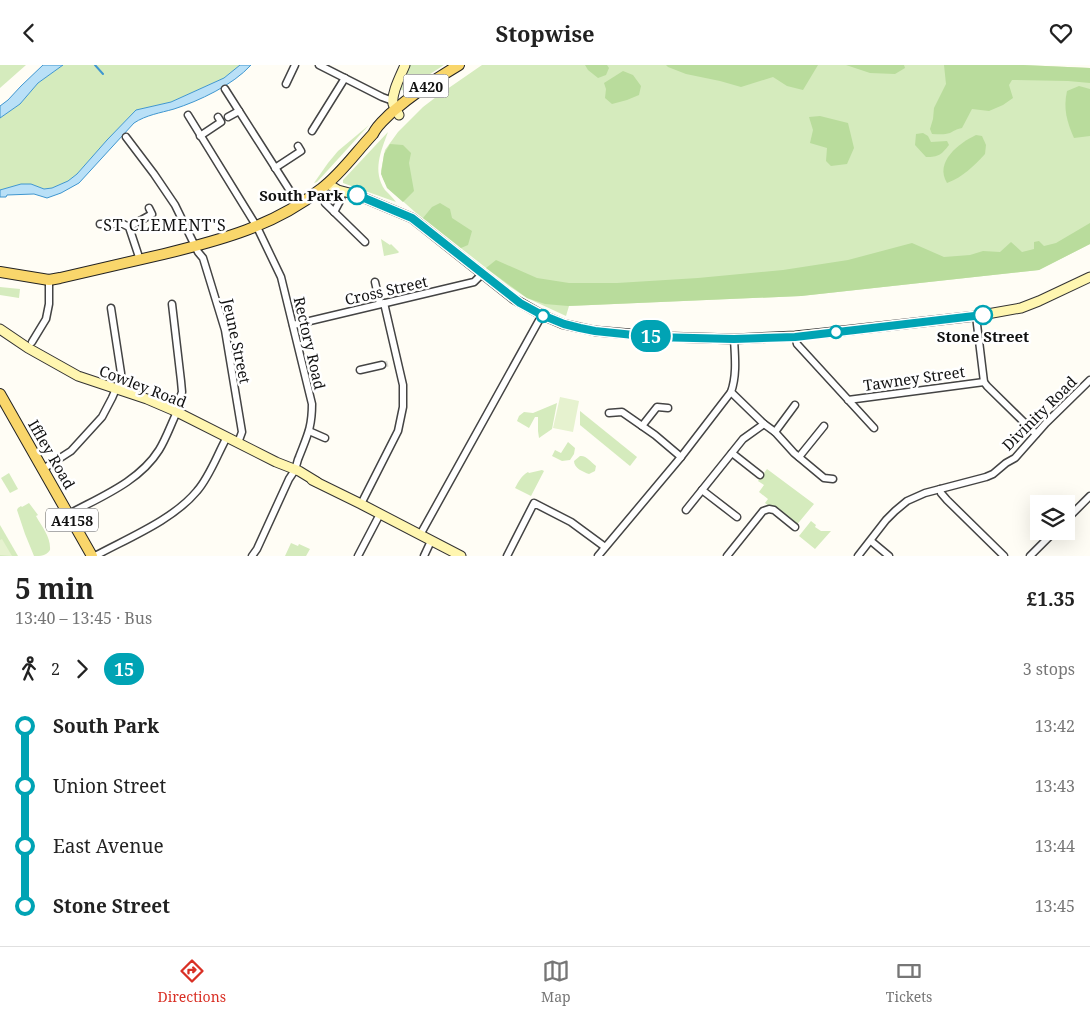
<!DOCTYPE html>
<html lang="en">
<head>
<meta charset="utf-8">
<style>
	body { margin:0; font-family:"Noto Serif",serif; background:#f2f2f2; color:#222; height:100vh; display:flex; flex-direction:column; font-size:19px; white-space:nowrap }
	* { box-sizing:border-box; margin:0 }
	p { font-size:16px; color:#767676 }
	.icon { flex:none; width:28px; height:28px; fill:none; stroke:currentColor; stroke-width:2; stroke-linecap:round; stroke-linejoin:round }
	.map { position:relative; height:491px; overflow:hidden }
	.details { display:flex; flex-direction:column; background:#fff; flex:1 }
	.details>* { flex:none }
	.badge { padding:0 10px; border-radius:16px; font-size:18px; line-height:32px }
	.fabs { position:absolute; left:1030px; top:430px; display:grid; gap:10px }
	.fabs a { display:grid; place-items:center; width:45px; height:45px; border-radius:0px; background:#fff; box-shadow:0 5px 20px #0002; font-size:25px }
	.map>.badge { position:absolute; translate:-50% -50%; box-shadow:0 0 0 2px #fff }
	.legs { display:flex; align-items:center; gap:8px; height:55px; padding:0 15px; font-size:16px }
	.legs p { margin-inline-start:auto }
	.headline { display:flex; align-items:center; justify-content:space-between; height:85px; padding:0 15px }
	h1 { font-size:28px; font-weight:700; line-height:38px }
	ul { padding:0 15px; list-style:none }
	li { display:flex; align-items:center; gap:18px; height:60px; font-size:19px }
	li i { display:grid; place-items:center; width:8px; height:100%; margin:0 6px; background:currentColor }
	li i::after { content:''; width:12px; height:12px; margin:-6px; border:4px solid; border-radius:50%; background:#fff }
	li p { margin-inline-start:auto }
	li:first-child i { background:linear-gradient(#0000 50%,currentColor 0) }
	li:last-child i { background:linear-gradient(currentColor 50%,#0000 0) }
	header { display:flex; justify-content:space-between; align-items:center; height:65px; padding:0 15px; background:#fff; font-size:22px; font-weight:700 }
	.dock { display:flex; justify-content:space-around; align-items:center; height:70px; border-top:1px solid #e0e0e0; background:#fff; font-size:14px; color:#767676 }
	.dock a { display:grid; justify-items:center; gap:2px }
	.dock .current { color:#d93025 }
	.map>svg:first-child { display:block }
	.green { fill:#d5ebbd }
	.forest { fill:#b9dc9c }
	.pitch { fill:#e6f2cf }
	.water { fill:#b9e0f7; stroke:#3f96cf }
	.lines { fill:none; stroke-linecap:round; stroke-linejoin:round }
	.stream { stroke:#3f96cf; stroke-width:2 }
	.street-tunnel { stroke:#dbdad3; stroke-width:6; stroke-dasharray:6 3; stroke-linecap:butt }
	.street-casing { stroke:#444; stroke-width:9 }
	.secondary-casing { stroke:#333; stroke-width:11 }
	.primary-casing { stroke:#222; stroke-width:12 }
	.street { stroke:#fff; stroke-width:6 }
	.secondary { stroke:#fff6b0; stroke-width:9 }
	.primary { stroke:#f9d66b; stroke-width:10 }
	.line-1-casing { stroke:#fff; stroke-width:11 }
	.line-1 { stroke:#00a3b4; stroke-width:8 }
	.stop-1-dot { fill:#fff; stroke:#00a3b4; stroke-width:2.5 }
	.labels { text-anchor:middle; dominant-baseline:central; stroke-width:5; stroke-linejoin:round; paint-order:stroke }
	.shield { fill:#fff; stroke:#585858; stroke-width:1 }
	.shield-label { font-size:14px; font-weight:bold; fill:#111 }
	.stop-label { font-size:15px; font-weight:bold; fill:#111; stroke:#fff; text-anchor:end }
	.street-label { font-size:15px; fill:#111; stroke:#fff }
	.neighbourhood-label { font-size:16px; letter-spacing:1px; fill:#111; stroke:#fff }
</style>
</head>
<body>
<header><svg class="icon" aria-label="back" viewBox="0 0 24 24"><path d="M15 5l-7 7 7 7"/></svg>Stopwise<svg class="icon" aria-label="heart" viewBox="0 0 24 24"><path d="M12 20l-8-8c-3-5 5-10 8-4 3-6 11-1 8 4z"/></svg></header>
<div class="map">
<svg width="1090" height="491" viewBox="0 0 1090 491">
	<rect width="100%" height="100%" fill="#fffdf5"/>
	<g class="green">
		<path d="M0,0H26L0,23Z"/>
		<path d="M63,0H240L224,13L171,37L136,45L107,75L77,109L68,116L52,123L44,124L31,119H21L0,125V53L20,39L38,18Z"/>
		<path d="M409,0H444L404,26L400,24Z"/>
		<path d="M482,0H1023L1090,3V179L1039,205L801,231L569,241L566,251L527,233L509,221L415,147L388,123L383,114L381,106L385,85L398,67L423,42L440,29Z"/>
		<path d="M369,60L317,117L314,118L328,98L338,86Z"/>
		<path d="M388,67C381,86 372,106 385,125C389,129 393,133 396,137L343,118V115Z"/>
		<path d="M381,174L390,180L391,179L399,187L398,188L384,191Z"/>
		<path d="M0,222L20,224L19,233L0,230Z"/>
		<path d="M557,338L552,364L539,373L538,366V352H535L529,363L517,356L519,351L524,347L533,348Z"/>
		<path d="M580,346L637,392L630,401L580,360Z"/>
		<path d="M568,377L575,383L574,389L570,395L562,396L552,391L555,385L561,388Z"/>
		<path d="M580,391C586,390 591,397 596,401L595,406L589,409C583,407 574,403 574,396Z"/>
		<path d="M767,404L814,439L795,462L765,438L768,434L759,427L764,420L758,416Z"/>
		<path d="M542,405L544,406L531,431L515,423C519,416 521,411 528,407L529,408Z"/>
		<path d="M9,408L18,424L10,428L1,413Z"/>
		<path d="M29,438L38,450L36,451C42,462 51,472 50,485C46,491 41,491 34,491L25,469L17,445L18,443L21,441L22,442Z"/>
		<path d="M811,456L816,460L815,462L821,466H831L815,484L799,471Z"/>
		<path d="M0,460L18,491H0Z"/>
		<path d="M291,478L298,481L299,479L310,484L306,491H285Z"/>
	</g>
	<g class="forest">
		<path d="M585,0H607L609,3L606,10L598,13L588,5Z"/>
		<path d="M666,0H818L803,25L787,21L773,12L741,22L720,16L686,9L668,2Z"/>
		<path d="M846,0H904L905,3L895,9L870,8Z"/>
		<path d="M944,0H1023L1090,3V18L1068,16L1012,15L1009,20L1013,33L1003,40L989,46L972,44L962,63C956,64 954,66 950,68C944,70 938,69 932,69L930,64L933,54L934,43L946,19Z"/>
		<path d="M623,6L633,10L641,21L639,30L627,35L612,39L605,33L606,24L604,18Z"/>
		<path d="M1079,21L1090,24V71L1074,73C1067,57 1063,44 1067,26Z"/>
		<path d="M820,51L848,58L854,83L847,99L831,101L826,96L827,83L810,78L813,65L809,52Z"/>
		<path d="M923,68L928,71L931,77L947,76L949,80C941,90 939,92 926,92L915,80L916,69Z"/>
		<path d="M976,70L982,71L986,80L985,89C974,101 963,112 947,118C934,97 959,78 976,70Z"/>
		<path d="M390,79L403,80L411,88L409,98L414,126L403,137L387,123L381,109L384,89Z"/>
		<path d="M440,138L450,144L452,153L472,166L468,180L461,183L423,153L432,142Z"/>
		<path d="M1090,158V179L1039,205L801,231L568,241L545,239L527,233L486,203L496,195L537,213L569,218H617L698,213L783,205L848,195L912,178L944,192L970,190L983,186L1000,187L1011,177L1022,187L1034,184V177L1039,176L1044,181L1056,178Z"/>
	</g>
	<g class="pitch">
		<path d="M560,332L579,336L573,367L553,363Z"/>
		<path d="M2,474L12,491L0,490V475Z"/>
	</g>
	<g class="water">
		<path d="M43,0H63L38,18L20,39L0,53V41L8,35L21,21Z"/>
		<path d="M240,0H251C233,20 199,36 174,44C160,48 146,50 134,58L79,118L61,128L47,133L34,129L7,130L6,132H0V125L21,119H31L44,124L52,123L68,116L77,109L107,75L136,45L171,37L224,13Z"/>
	</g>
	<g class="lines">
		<path class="stream" d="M95,0L103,9"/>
		<path class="street-tunnel" d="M382,300L390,298"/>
		<g class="street-casing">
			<g id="street">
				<path d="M319,0L382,32L393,36"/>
				<path d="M286,19L295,0"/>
				<path d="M225,24L299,140"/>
				<path d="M188,50L257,162L281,212L312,339C312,363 307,371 299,392C297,396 297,400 295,404"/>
				<path d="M228,52L239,46"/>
				<path d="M312,66L345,13"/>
				<path d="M200,71L221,57L218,52"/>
				<path d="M126,72L154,109L175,140L198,187L203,193L225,265L242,367L238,378"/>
				<path d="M275,103L301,86L298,81"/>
				<path d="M325,138L365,177"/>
				<path d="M334,147L341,134L342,126"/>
				<path d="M100,159H123L129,162L140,195"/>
				<path d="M129,162L152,149L149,143"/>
				<path d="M375,217L380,239"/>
				<path d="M172,239L181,316L182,327L175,346"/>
				<path d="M976,251L984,317L987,321L1036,369"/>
				<path d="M293,260L474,217L482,209"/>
				<path d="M795,271L797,279L874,363"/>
				<path d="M32,277L46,254L49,239V215"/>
				<path d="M360,305L382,300"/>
				<path d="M731,327L764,359L775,367L794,388L824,413L833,414"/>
				<path d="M848,335L984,317"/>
				<path d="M609,348L622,347L655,370L681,392"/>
				<path d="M642,361L657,342L668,343"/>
				<path d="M309,366L325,373"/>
				<path d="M775,367L795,340"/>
				<path d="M732,388L760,410"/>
				<path d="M799,392L824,361"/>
				<path d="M43,404L71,386L102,352L112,333L121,312V308L111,243"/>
				<path d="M940,424L941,428L947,435L1004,491"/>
				<path d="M702,425L737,452"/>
				<path d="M361,439L398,366L403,342V320L384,238"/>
				<path d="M686,445L743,374L764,359"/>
				<path d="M69,449C100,432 139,417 159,385C166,374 171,359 177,347"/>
				<path d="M1066,455L1090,431"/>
				<path d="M420,470L542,250"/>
				<path d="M871,476L889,491"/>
				<path d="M95,491C128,473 173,455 197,426C210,411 217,390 227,372"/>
				<path d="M252,491L257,484L289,414L293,408"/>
				<path d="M358,491L380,449"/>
				<path d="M424,491L431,476"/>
				<path d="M507,491L534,438L571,457L605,482"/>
				<path d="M598,491L681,392L731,327C737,310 735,292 734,274"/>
				<path d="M727,491L763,446L769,444L774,445L795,462"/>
				<path d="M858,491L886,455L895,446L907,436L925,428L986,412L993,409L1006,398L1015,393L1046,358L1090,315"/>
				<path d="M1030,491L1055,466"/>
			</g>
		</g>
		<g class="secondary-casing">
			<g id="secondary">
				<path d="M399,50C397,46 394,43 393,39C391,28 401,10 405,0"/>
				<path d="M328,119L338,125L357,130L412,153L514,234L542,250L563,259L595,266L667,272L734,274L795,271L824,268L976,251L1021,243L1039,236L1090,212"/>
				<path d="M0,264L28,283L78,311L147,334L175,346L276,397L299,406L317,417"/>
				<path d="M312,415L361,439L461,491"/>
			</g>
		</g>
		<g class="primary-casing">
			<g id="primary">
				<path d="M0,207L49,215L60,213C95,205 130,197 164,189C221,175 274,161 321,124C341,109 356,87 373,69C377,60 384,55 391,48C412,30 435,14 459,0"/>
				<path d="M0,329L92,491"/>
			</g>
		</g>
		<use href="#street" class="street"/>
		<use href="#secondary" class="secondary"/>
		<use href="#primary" class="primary"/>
	</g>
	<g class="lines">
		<g class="line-1-casing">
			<path id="line-1" d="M357,130L412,153L520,238L542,250L564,259L580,263L595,266L653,272L734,274L795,272L983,250"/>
		</g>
		<use href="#line-1" class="line-1"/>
	</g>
	<g class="stop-1-dot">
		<circle cx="357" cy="130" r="9"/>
		<circle cx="983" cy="250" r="9"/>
		<circle cx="543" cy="251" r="6"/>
		<circle cx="836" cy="267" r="6"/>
	</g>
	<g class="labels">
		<g class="shield">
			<rect x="403.5" y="9.5" width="45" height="23" rx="4"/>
			<rect x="46" y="443.5" width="52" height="23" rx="4"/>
		</g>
		<g class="shield-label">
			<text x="426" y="21">A420</text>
			<text x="72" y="455">A4158</text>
		</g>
		<g class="stop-label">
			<text x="343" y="130">South Park</text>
			<text x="983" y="271" text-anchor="middle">Stone Street</text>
		</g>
		<g class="street-label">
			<text transform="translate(386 225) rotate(-13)">Cross Street</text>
			<text transform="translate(237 276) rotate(78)">Jeune Street</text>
			<text transform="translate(310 278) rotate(77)">Rectory Road</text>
			<text transform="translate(914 313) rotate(-8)">Tawney Street</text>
			<text transform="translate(143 321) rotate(21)">Cowley Road</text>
			<text transform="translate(1039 348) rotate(-45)">Divinity Road</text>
			<text transform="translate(52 389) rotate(60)">Iffley Road</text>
		</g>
		<g class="neighbourhood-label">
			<text x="165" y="160">ST CLEMENT'S</text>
		</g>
	</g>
</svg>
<div class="fabs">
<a><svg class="icon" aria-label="layers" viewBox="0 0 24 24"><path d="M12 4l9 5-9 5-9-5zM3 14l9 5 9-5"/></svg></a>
</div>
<b class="badge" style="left:651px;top:271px;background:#00a3b4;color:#fff">15</b>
</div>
<section class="details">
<div class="headline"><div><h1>5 min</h1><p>13:40 – 13:45 · Bus</p></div><b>£1.35</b></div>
<div class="legs"><svg class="icon" aria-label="walk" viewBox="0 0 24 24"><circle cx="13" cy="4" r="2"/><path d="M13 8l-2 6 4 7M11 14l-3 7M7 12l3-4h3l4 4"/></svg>2<svg class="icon" aria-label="forward" viewBox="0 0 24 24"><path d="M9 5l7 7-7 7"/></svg><b class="badge" style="background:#00a3b4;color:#fff">15</b><p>3 stops</p></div>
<ul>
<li><i style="color:#00a3b4"></i><b>South Park</b><p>13:42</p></li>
<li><i style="color:#00a3b4"></i><span>Union Street</span><p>13:43</p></li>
<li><i style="color:#00a3b4"></i><span>East Avenue</span><p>13:44</p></li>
<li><i style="color:#00a3b4"></i><b>Stone Street</b><p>13:45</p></li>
</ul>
</section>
<nav class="dock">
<a class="current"><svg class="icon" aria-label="directions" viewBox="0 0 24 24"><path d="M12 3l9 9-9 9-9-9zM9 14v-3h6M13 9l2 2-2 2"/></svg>Directions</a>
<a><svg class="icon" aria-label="map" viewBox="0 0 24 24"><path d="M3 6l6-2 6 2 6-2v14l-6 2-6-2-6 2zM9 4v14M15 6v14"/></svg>Map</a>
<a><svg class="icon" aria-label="tickets" viewBox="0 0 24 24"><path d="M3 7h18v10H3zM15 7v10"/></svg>Tickets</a>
</nav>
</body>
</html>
